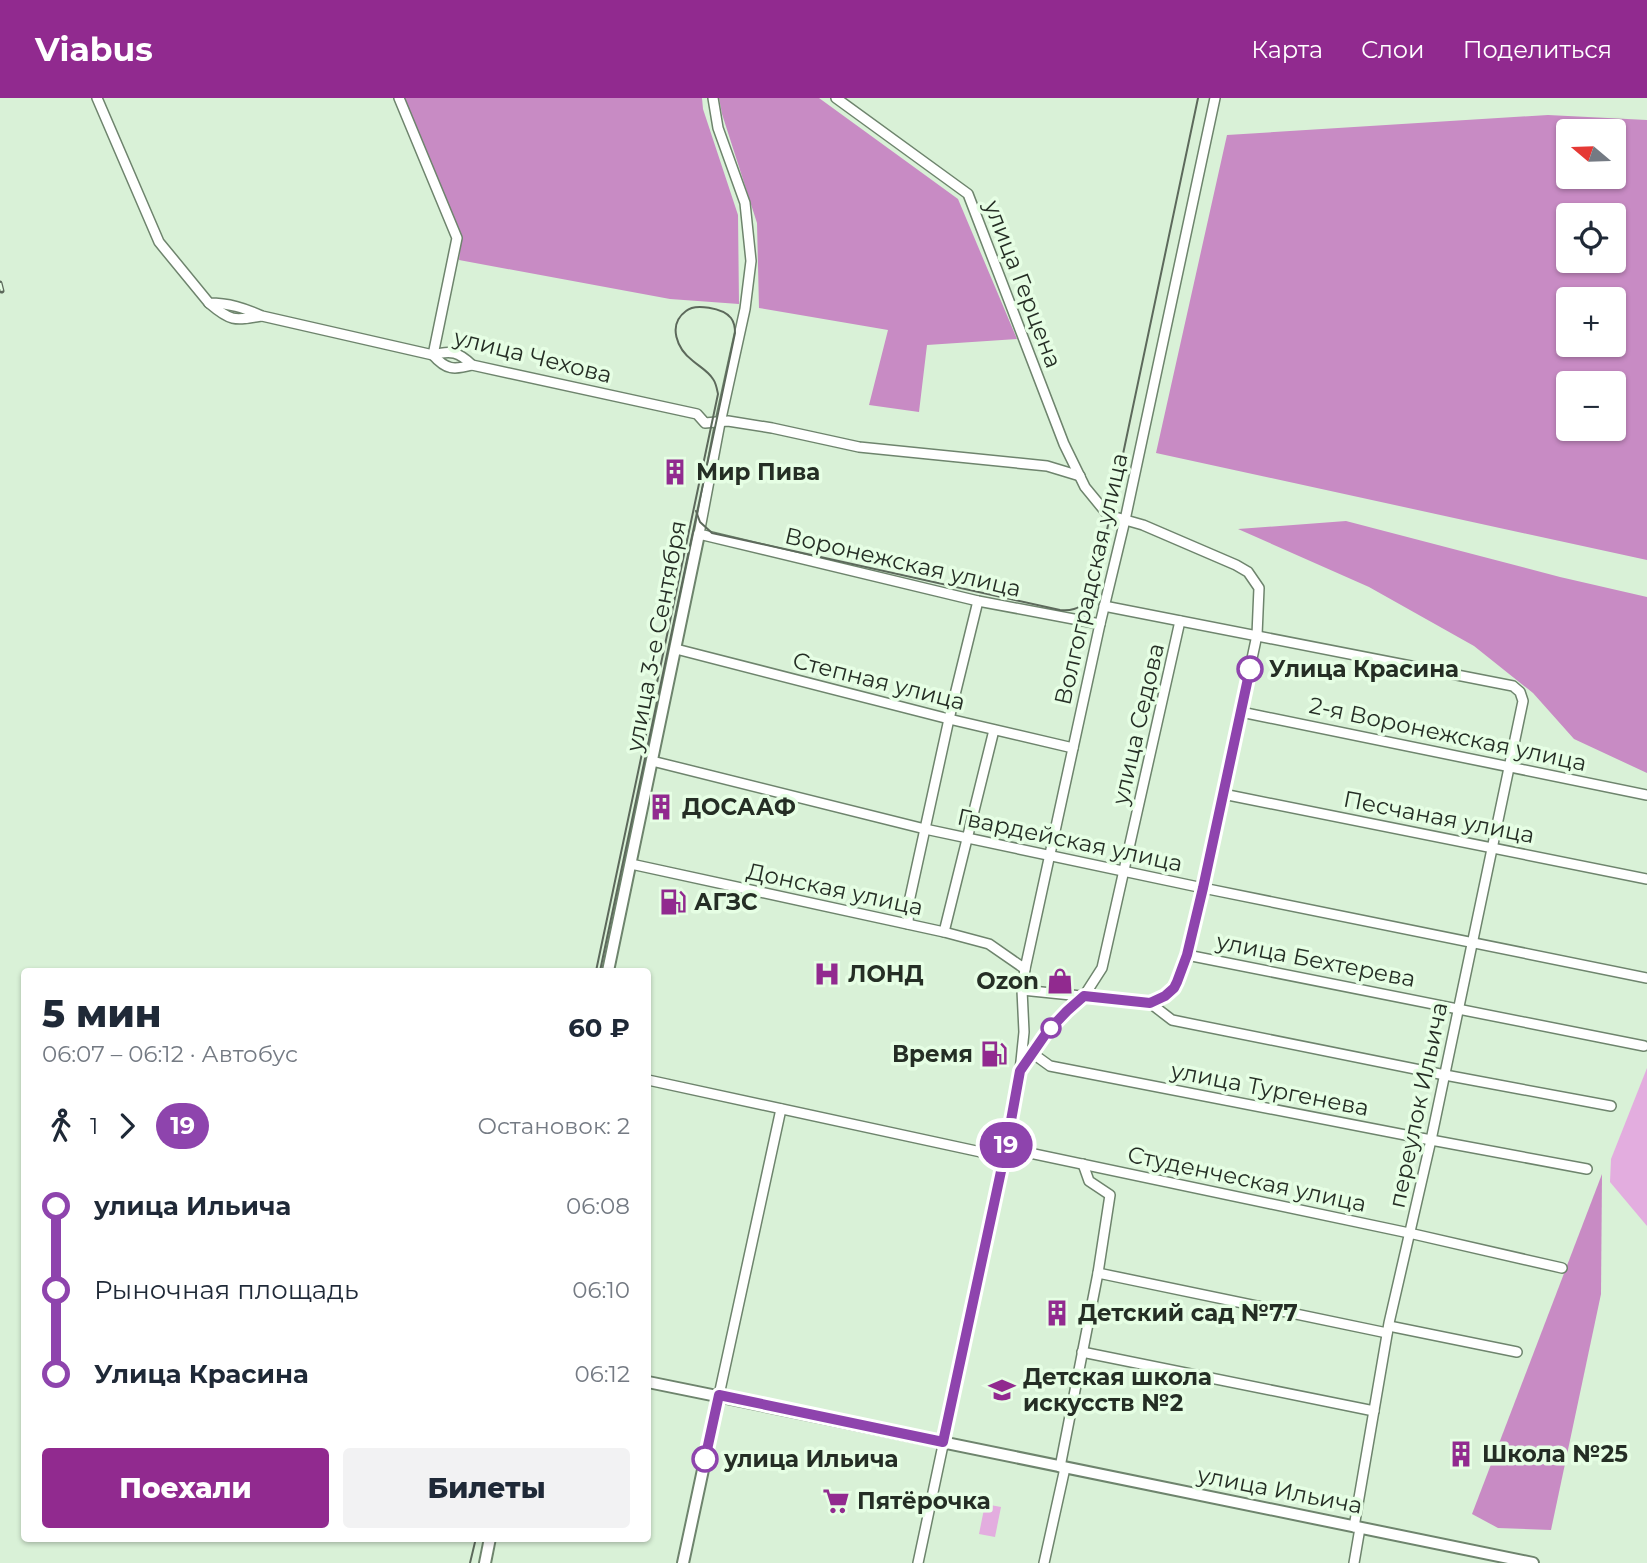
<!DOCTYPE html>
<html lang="ru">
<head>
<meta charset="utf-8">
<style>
	body { margin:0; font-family:Montserrat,sans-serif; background:#f2f2f3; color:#1f2937; height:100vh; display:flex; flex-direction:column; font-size:26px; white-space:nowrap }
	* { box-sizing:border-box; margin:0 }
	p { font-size:23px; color:#747a83 }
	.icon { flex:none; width:38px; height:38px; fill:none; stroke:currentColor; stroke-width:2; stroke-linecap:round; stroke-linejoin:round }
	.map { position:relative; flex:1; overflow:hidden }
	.drawer { position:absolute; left:21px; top:870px; width:630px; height:574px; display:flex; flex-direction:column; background:#fff; border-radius:7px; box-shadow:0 2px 5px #0004 }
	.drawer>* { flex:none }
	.badge { padding:0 14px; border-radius:23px; font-size:24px; line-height:46px }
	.needle { width:46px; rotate:289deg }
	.tools { position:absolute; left:1556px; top:21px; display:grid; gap:14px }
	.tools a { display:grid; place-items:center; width:70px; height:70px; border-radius:7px; background:#fff; box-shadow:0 2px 5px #0004; font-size:35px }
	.map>.badge { position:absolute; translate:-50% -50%; box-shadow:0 0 0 4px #fff }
	.legs { display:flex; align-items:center; gap:10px; height:77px; padding:0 21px; font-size:23px }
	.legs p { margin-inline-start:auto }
	.head { display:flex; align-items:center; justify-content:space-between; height:119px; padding:0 21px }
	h1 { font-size:38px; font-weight:800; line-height:52px }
	.action { display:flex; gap:14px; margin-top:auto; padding:14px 21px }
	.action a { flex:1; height:80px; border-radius:7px; background:#912a8f; color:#fff; font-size:28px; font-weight:800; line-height:80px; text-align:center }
	.action a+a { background:#f2f2f3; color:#1f2937 }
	ul { padding:0 21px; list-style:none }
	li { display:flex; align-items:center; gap:24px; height:84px; font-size:26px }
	li i { display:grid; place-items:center; width:10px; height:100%; margin:0 9px; background:currentColor }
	li i::after { content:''; width:18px; height:18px; margin:-9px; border:5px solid; border-radius:50%; background:#fff }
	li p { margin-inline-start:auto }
	li:first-child i { background:linear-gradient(#0000 50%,currentColor 0) }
	li:last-child i { background:linear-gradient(currentColor 50%,#0000 0) }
	header { display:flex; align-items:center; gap:42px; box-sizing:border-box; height:98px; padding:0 35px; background:#912a8f; color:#fff }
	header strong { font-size:33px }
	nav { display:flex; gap:38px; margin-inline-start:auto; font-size:24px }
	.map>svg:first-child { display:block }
	.green { fill:#e3addf }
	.forest { fill:#c88bc4; fill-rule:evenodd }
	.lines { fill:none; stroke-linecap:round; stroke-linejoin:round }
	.minor-casing { stroke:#6e846d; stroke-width:12 }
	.tertiary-casing { stroke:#6e846d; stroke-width:14 }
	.minor { stroke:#fff; stroke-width:9 }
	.tertiary { stroke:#fff; stroke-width:10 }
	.tram { stroke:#5c695b; stroke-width:2 }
	.rail-casing { stroke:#5c695b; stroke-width:5 }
	.rail { stroke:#e6fee4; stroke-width:2.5; stroke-dasharray:8; stroke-linecap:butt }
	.line-1-casing { stroke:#fff; stroke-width:16 }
	.line-1 { stroke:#8e44ad; stroke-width:10 }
	.stop-1-dot { fill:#fff; stroke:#8e44ad; stroke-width:3.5 }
	.labels { text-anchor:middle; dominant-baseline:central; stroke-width:7; stroke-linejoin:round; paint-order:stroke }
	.street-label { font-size:23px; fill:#252e25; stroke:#e6fee4 }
	.poi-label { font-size:23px; font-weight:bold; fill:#252e25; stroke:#e6fee4; text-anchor:start }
	.stop-label { font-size:23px; font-weight:bold; fill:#252e25; stroke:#e6fee4; text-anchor:start }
</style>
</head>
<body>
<header>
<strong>Viabus</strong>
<nav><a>Карта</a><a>Слои</a><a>Поделиться</a></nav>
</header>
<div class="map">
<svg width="1647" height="1465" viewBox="0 0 1647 1465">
	<rect width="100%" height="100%" fill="#d9f1d7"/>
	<g class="green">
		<path d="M1647,970V1128L1610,1084L1611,1061Z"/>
		<path d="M985,1406L1001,1409L995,1439L979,1436Z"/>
	</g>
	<g class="forest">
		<path d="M402,0H702L703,11L738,117L739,206L670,201L459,162L461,138Z"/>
		<path d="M719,0H819L958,101L1017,241L927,247L919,314L869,307L888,232L759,210L757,125L722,16Z"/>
		<path d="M1548,17L1647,22V462L1156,355L1227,37ZM1568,33H1614V79H1568ZM1568,117H1614V163H1568ZM1614,201V247H1568V201ZM1568,285H1614V331H1568Z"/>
		<path d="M1346,423L1560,479L1647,499V675L1574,641L1533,595L1474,548L1369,489L1238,431Z"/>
		<path d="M1602,1076L1601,1196L1551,1432L1498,1430L1472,1416Z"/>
	</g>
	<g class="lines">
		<g class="minor-casing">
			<g id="minor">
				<path d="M97,0L159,144L209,205C229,205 244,210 262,218L433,257C451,252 459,254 472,267L697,316L705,325L728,323L772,330L859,349L1047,368L1080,378"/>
				<path d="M399,0L457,140L433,257C446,272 454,272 472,267"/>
				<path d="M713,0L718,30L745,105L751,163L745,211L720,325L699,436L978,503L1100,526"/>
				<path d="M836,0L968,96L1064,346L1085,389L1108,417L1143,427L1236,467L1248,474L1259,490L1257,537L1203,790L1187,857L1174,890L1165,898L1150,905L1022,892"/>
				<path d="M209,205C230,223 234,223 261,218"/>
				<path d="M1104,508L1513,588L1520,594L1523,603L1431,1042L1389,1225L1354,1429"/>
				<path d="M676,551L949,621L1073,650"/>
				<path d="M1241,614L1647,697"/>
				<path d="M652,663L925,731L1203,790L1647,880"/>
				<path d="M1223,696L1647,781"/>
				<path d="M631,766L944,834L989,846L1025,871"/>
				<path d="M908,826L909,804L949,621L978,503"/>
				<path d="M944,834L994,632"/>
				<path d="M1187,857L1644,948"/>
				<path d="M1150,905L1172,922L1445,977L1611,1008"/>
				<path d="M1032,955L1050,968L1431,1042L1587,1071"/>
				<path d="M1022,970L1047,934L1067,913L1084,898L1102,870L1180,523"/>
				<path d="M648,982L1004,1059"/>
				<path d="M1006,1050L1409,1135L1562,1170"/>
				<path d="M1098,1175L1387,1235"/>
				<path d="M1389,1228L1517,1254"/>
				<path d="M1082,1254L1374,1313"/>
				<path d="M719,1297L781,1011"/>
				<path d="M1060,1369L1098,1175L1110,1097L1089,1083L1083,1066"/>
				<path d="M918,1465L1006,1050L1020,973L1024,934L1022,892L1025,871L1100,526L1125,422L1215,0"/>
				<path d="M1044,1465L1065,1370"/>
				<path d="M1354,1465L1360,1430"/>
			</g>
		</g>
		<g class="tertiary-casing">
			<g id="tertiary">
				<path d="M608,873L699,436"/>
				<path d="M648,1284L1533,1465"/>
				<path d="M485,1465L490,1440"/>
				<path d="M683,1465L719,1297"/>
			</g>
		</g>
		<use href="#minor" class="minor"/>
		<use href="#tertiary" class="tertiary"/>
		<g class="tram">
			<path d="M696,413L700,424L712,435L1060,512C1079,514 1087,505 1095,489L1198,0"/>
			<path d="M596,873L718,296C717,291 716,285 713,281C708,273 700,269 693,263C677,251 667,227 686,213C695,205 723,210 731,220C734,224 735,229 735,235L600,873"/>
			<path d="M470,1465L476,1440"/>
		</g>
		<g class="rail-casing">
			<path id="rail" d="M0,185L2,193"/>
		</g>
		<use href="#rail" class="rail"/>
	</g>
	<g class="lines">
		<g class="line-1-casing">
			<path id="line-1" d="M705,1361L719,1297L943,1344L1006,1050L1020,973L1047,934L1067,913L1084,898L1150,905L1165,898L1174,890L1177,884L1187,857L1203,790L1250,571"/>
		</g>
		<use href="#line-1" class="line-1"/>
	</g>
	<defs>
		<g id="building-bare" transform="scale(2.1)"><path d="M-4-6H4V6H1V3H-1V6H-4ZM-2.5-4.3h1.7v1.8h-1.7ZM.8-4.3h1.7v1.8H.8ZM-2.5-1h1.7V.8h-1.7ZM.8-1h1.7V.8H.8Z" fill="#912a8f" stroke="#e6fee4" stroke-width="2.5" paint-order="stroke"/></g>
		<g id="fuel-bare" transform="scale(2.1)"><path d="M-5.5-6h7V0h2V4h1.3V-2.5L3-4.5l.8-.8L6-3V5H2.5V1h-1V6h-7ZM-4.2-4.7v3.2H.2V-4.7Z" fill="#912a8f" stroke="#e6fee4" stroke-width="2.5" paint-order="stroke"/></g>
		<g id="hospital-bare" transform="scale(2.1)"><path d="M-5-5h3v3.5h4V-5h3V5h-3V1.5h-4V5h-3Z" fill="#912a8f" stroke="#e6fee4" stroke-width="2.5" paint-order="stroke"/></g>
		<g id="shop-bare" transform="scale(2.1)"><path d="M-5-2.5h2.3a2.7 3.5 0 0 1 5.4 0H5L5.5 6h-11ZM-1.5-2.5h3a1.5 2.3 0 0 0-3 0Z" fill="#912a8f" stroke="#e6fee4" stroke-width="2.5" paint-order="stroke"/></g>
		<g id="school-bare" transform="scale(2.1)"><path d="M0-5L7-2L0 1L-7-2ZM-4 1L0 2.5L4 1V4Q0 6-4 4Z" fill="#912a8f" stroke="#e6fee4" stroke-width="2.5" paint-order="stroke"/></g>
		<g id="supermarket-bare" transform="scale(2.1)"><path d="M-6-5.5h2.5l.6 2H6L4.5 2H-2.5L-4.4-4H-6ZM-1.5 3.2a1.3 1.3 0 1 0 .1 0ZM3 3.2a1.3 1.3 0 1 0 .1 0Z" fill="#912a8f" stroke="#e6fee4" stroke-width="2.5" paint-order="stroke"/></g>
	</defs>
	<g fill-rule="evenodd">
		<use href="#building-bare" x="675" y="374"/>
		<use href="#building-bare" x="661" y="709"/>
		<use href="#fuel-bare" x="673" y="804"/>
		<use href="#hospital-bare" x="827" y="876"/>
		<use href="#shop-bare" x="1060" y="883"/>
		<use href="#fuel-bare" x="994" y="956"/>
		<use href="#building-bare" x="1057" y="1215"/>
		<use href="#school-bare" x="1002" y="1292"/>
		<use href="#building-bare" x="1461" y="1356"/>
		<use href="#supermarket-bare" x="836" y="1403"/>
	</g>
	<g class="stop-1-dot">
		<circle cx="1250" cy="571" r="12"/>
		<circle cx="1051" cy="930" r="9"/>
		<circle cx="705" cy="1361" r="12"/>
	</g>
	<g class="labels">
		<g class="street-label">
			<text transform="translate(1023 186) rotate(69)">улица Герцена</text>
			<text transform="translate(533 258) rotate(14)">улица Чехова</text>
			<text transform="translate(903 464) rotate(13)">Воронежская улица</text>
			<text transform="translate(1091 481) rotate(-77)">Волгоградская улица</text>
			<text transform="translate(656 538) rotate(-79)">улица 3-е Сентября</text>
			<text transform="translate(879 583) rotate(14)">Степная улица</text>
			<text transform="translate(1138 626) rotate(-77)">улица Седова</text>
			<text transform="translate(1448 636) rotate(12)">2-я Воронежская улица</text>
			<text transform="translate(1439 719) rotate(11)">Песчаная улица</text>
			<text transform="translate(1070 742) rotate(12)">Гвардейская улица</text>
			<text transform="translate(835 791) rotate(12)">Донская улица</text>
			<text transform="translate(1316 862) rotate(11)">улица Бехтерева</text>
			<text transform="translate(1270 991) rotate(11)">улица Тургенева</text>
			<text transform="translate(1418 1007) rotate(-78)">переулок Ильича</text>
			<text transform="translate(1247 1081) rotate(12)">Студенческая улица</text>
			<text transform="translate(1280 1392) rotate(11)">улица Ильича</text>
		</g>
		<g class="poi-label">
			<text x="696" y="374">Мир Пива</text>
			<text x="682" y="709">ДОСААФ</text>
			<text x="694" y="804">АГЗС</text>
			<text x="848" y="876">ЛОНД</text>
			<text x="1039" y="883" text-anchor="end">Ozon</text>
			<text x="973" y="956" text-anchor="end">Время</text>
			<text x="1078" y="1215">Детский сад №77</text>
			<text x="1023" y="1279">Детская школа<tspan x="1023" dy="26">искусств №2</tspan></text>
			<text x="1482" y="1356">Школа №25</text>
			<text x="857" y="1403">Пятёрочка</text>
		</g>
		<g class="stop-label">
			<text x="1269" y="571">Улица Красина</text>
			<text x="724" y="1361">улица Ильича</text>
		</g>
	</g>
</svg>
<div class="tools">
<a><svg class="needle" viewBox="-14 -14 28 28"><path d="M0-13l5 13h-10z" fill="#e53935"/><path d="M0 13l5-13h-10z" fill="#747a83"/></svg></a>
<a><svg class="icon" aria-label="locate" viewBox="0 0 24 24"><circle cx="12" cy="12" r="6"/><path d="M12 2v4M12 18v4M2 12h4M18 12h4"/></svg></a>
<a>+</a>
<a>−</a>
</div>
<b class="badge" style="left:1006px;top:1047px;background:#8e44ad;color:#fff">19</b>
<section class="drawer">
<div class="head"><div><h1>5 мин</h1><p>06:07 – 06:12 · Автобус</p></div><b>60 ₽</b></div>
<div class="legs"><svg class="icon" aria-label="walk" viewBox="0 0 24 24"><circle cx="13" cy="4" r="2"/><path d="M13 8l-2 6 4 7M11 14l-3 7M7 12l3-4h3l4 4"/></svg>1<svg class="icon" aria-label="forward" viewBox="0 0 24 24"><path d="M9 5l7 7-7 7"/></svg><b class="badge" style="background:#8e44ad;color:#fff">19</b><p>Остановок: 2</p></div>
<ul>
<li><i style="color:#8e44ad"></i><b>улица Ильича</b><p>06:08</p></li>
<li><i style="color:#8e44ad"></i><span>Рыночная площадь</span><p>06:10</p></li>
<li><i style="color:#8e44ad"></i><b>Улица Красина</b><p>06:12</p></li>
</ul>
<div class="action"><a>Поехали</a><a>Билеты</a></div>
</section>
</div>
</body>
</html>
